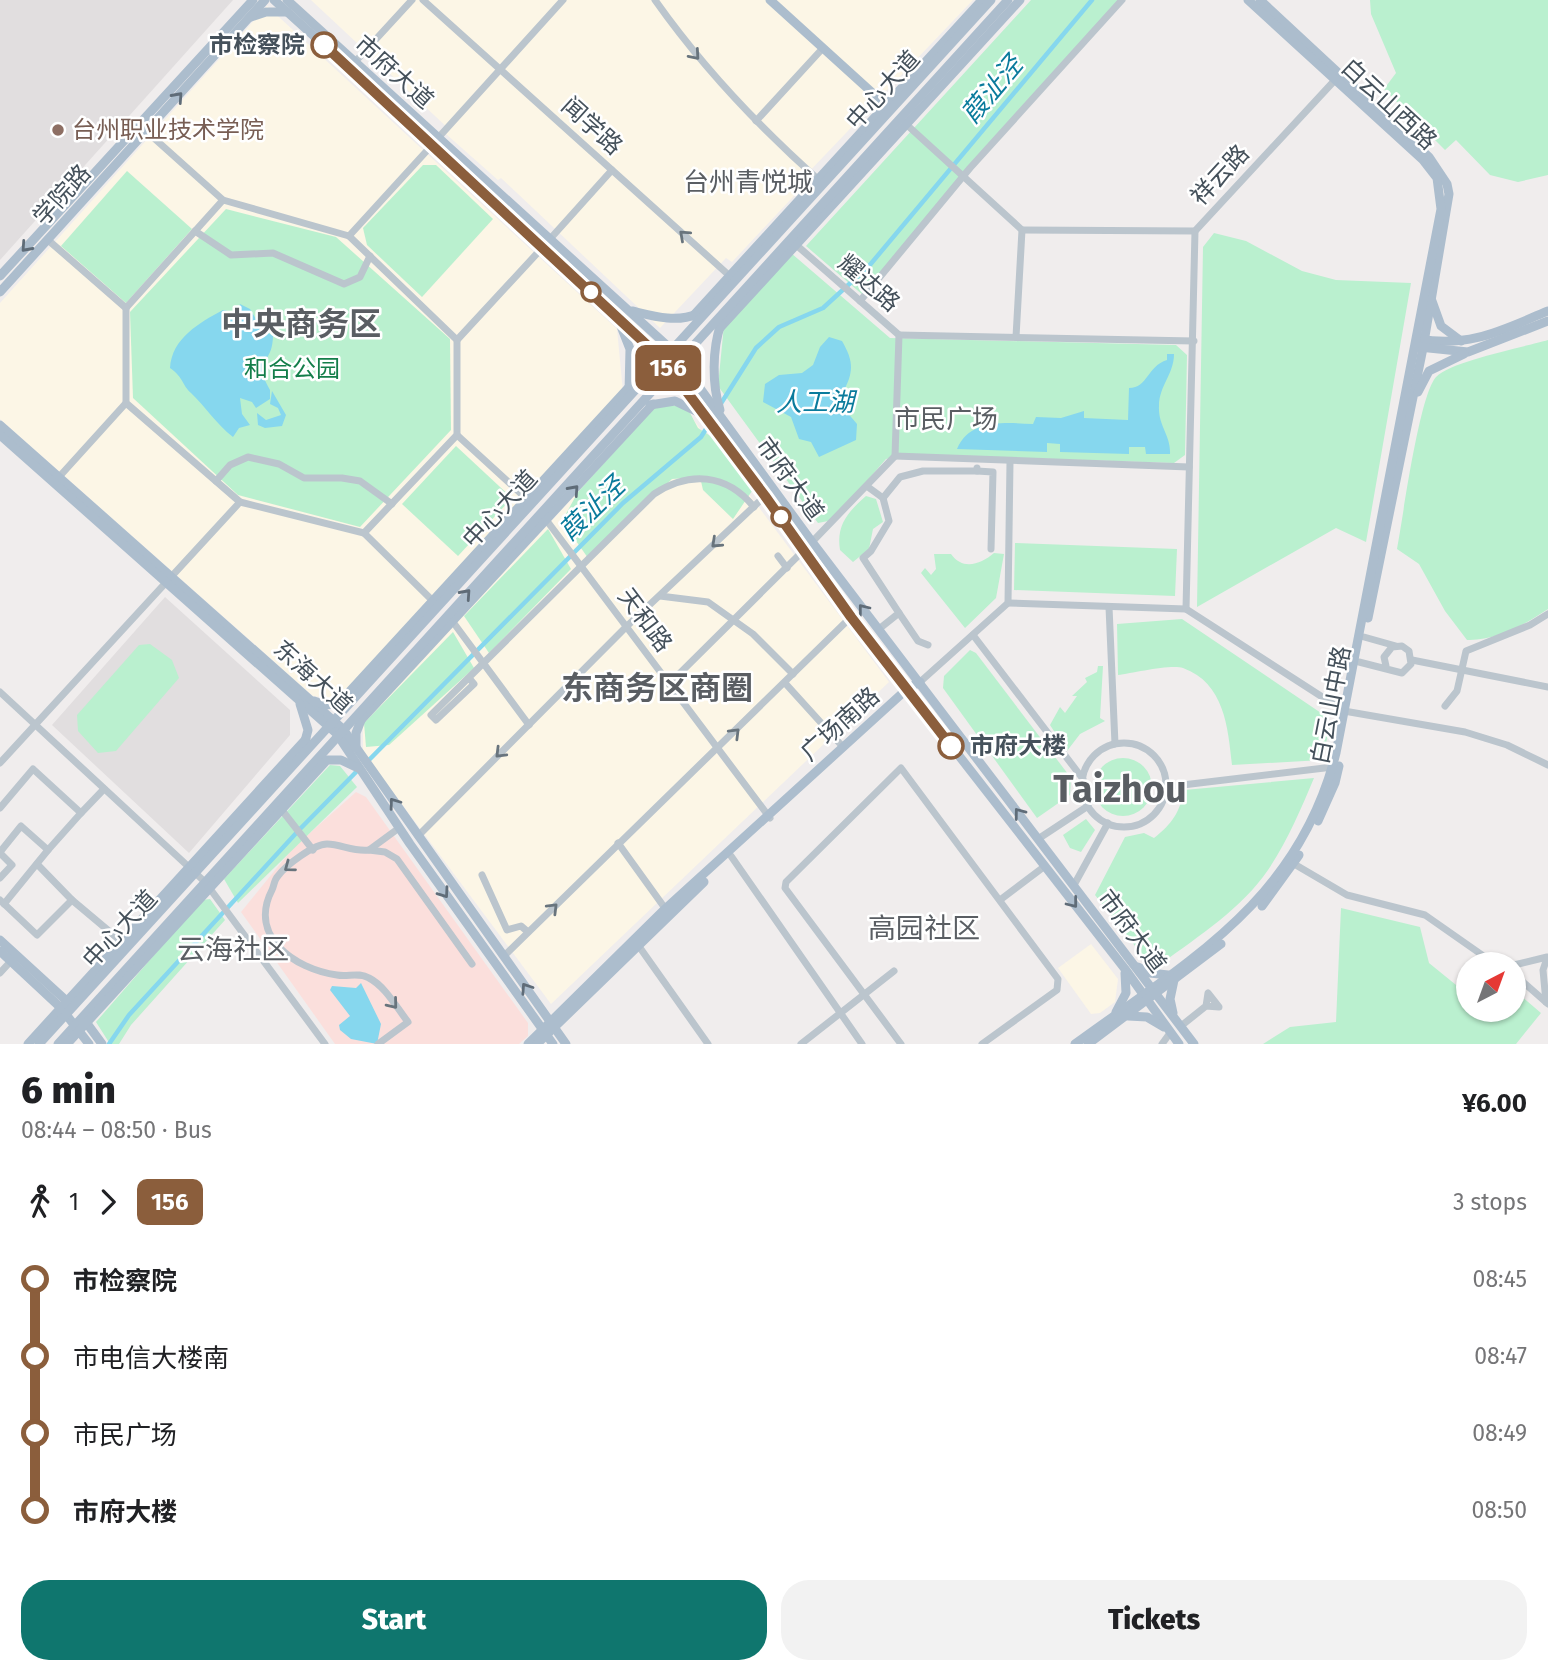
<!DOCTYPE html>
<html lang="en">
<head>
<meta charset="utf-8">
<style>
	body { margin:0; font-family:"Fira Sans","Noto Sans SC",sans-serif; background:#f2f2f2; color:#202124; height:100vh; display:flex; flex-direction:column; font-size:26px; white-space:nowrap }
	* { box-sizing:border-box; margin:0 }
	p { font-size:23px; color:#757577 }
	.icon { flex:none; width:38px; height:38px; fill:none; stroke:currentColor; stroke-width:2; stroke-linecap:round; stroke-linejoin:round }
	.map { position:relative; height:1044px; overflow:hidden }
	.side { display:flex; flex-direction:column; background:#fff; flex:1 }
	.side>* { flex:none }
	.badge { padding:0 14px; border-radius:10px; font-size:24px; line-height:46px }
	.needle { width:46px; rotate:41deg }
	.fabs { position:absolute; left:1456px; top:952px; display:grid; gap:14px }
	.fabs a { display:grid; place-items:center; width:70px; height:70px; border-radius:50%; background:#fff; box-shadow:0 2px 5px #0004; font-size:35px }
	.map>.badge { position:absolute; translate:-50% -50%; box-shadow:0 0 0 4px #fff }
	.legs { display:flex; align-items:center; gap:10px; height:77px; padding:0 21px; font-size:23px }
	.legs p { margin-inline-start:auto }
	.head { display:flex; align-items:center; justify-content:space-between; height:119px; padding:0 21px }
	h1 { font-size:38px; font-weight:800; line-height:52px }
	.action { display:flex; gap:14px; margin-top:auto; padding:14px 21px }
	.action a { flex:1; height:80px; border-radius:28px; background:#0f766e; color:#fff; font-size:28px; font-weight:800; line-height:80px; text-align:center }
	.action a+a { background:#f2f2f2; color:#202124 }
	ul { padding:0 21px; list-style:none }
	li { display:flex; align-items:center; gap:24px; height:77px; font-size:26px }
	li i { display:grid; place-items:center; width:10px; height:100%; margin:0 9px; background:currentColor }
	li i::after { content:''; width:18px; height:18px; margin:-9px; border:5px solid; border-radius:50%; background:#fff }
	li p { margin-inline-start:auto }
	li:first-child i { background:linear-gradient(#0000 50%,currentColor 0) }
	li:last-child i { background:linear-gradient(currentColor 50%,#0000 0) }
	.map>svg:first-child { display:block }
	.commercial { fill:#fcf6e6 }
	.education { fill:#e1dedf }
	.medical { fill:#fbdfdc }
	.green { fill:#baf0cf }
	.water { fill:#86d7ee }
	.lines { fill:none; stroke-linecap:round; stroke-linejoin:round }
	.canal { stroke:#86d7ee; stroke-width:4.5 }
	.minor { stroke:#bbc5cd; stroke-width:7 }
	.major { stroke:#acbdcd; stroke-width:9 }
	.oneway { stroke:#68747d }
	.oneway2 { stroke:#5f6c78 }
	.line-1-casing { stroke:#fff; stroke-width:16 }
	.line-1 { stroke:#8b5e3c; stroke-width:10 }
	.stop-1-dot { fill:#fff; stroke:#8b5e3c; stroke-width:3.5 }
	.education-dot { fill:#8d6e63; stroke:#fff; stroke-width:2.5 }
	.labels { text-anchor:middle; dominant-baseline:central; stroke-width:5; stroke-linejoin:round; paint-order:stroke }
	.stop-label { font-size:24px; font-weight:bold; fill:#45515b; stroke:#fff; text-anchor:end }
	.street-label { font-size:24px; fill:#45515b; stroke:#fff }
	.education-label { font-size:24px; fill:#785e54; stroke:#fff; text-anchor:start }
	.park-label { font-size:24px; fill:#147e4a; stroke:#fff }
	.water-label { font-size:26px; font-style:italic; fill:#0a7b9c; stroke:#fff }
	.neighbourhood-label { font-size:26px; fill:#5a5e63; stroke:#fff }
	.quarter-label { font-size:28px; fill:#5a5e63; stroke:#fff }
	.district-label { font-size:32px; font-weight:bold; fill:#5a5e63; stroke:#fff }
	.town-label { font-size:38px; font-weight:bold; fill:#5a5e63; stroke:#fff }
</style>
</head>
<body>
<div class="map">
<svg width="1548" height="1044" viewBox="0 0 1548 1044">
	<rect width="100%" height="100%" fill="#f0eded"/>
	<g class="commercial">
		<path d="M311,0H973L803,178L807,182L732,262L726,258L660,328L501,178L498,180L446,134L450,130Z"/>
		<path d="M267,6L617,329L623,392L338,699L313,696L0,419V303Z"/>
		<path d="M664,400L693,419L889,682L551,1004L363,752V723Z"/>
		<path d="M1091,944L1118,979L1115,1002L1100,1013L1091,1014L1058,968Z"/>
	</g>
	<g class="education">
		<path d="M0,0H233L0,260Z"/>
		<path d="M165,597L290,710V735L189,853L52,725Z"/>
	</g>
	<path class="medical" d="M356,792L366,797L528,1023V1036L519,1044H335L241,912L293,848Z"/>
	<g class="green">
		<path d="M1031,0H1122L970,168L864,296L806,246Z"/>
		<path d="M1370,0H1548V175L1518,182L1490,175L1456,140L1445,150L1384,89L1396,73L1371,14Z"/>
		<path d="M423,165H436L493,219L422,297L367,245L363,228Z"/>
		<path d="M127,171L192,229L126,303L61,246Z"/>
		<path d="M226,209L336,237L450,339L451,430L360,527L238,495L133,398L130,312Z"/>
		<path d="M1214,233L1246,241L1302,271L1336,280L1411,283L1366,542L1336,528L1197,607L1203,247Z"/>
		<path d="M791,253L890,338L1176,345L1187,355L1185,455L1174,463L909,454L886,459L833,520L818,523L718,386L724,325Z"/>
		<path d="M1548,340V609C1524,625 1496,641 1467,640L1445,611L1419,564L1397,549C1403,518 1419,396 1436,377C1451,361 1524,347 1548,340Z"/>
		<path d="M661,405L679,406L690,413L698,428L712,437L752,491L733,519L703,490L700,477L672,479L588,558L562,521L578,492L653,409Z"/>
		<path d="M456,446L512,498L458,556L402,504Z"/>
		<path d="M866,496L876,499L883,522L873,529L869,549L853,562L840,550C836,525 848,512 866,496Z"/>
		<path d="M548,529L571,569L489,653L464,616Z"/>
		<path d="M1015,543L1177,549L1175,596L1014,590Z"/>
		<path d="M994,553L1004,554L996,598L965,628L921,573L925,568L931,575L936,569L934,554H951C963,571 981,564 994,553Z"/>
		<path d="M1182,619L1324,715L1330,726L1322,760L1232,765C1228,729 1225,683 1183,668C1171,664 1133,673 1118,675L1117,624Z"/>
		<path d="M453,632L474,668L389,745L366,747L364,723Z"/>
		<path d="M150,644L172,660L179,678L116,751L98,753L78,731L77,715L139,645Z"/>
		<path d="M970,650L976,653L1071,778L1070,795L1037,818L943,688L944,676Z"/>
		<path d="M1098,666H1103L1100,718L1105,721L1080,734L1067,751L1050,725L1060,707L1065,713L1077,696H1072L1087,682L1085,678L1097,672Z"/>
		<circle cx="1123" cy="787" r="29"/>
		<path d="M330,765L340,766L357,787L238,903L224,879Z"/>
		<path d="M1314,778C1301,809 1287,842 1268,870C1242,908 1199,936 1162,963L1146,960L1095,895L1125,837L1144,833L1154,838C1172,824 1180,812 1184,790Z"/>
		<path d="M1086,819L1095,830L1081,852L1070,848L1063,835Z"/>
		<path d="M210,899L225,920L131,1025L119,1044H110L96,1022L202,900Z"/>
		<path d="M1341,908L1420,927L1429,963L1461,989H1468V1010H1514V990L1541,1013L1516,1044H1263L1290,1027L1336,1022Z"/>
	</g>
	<g class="water">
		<path d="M240,304L250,309L261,328L273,336C272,370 250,354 270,390V399L256,408L252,402L240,398L242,414L250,425L239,428L233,437C216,424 206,407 191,393C182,385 184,378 170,368C172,338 199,323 223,310L237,313Z"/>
		<path d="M829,337L842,341C854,362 854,372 842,394L846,411L857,424L856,440L819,457L811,442L799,439L791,417L763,402L765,384L779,375L802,373L813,365L820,347Z"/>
		<path d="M1167,354H1174C1174,374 1159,386 1159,406C1158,426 1171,435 1170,454H1146L1145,447H1129V454L1060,452V444L1047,443V452L957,449C970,418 1007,423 1033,424L1036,417L1061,418L1084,411V418L1128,420L1129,388C1148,388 1147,366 1167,360Z"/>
		<path d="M272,391L286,415L282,426L265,428L258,425L257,413L266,420L281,415L278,408L270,404Z"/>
		<path d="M361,983L381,1024L377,1044L351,1039L340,1030L339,1025L350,1016L330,990L332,986L356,988Z"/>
	</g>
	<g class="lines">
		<g class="canal">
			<path d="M720,405L756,348L779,327L823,308L869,266L1092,0"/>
			<path d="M367,762L623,503L701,437L716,413"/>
			<path d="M109,1044L129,1015L299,830L360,768"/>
		</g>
		<g class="minor">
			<path d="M423,0L732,278"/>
			<path d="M655,0C703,68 759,127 821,182"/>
			<path d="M355,62L412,0"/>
			<path d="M756,121L823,48"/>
			<path d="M907,125L1022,230L1016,337"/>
			<path d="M146,131L223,200"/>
			<path d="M438,138L563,0"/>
			<path d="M223,200L349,236L457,340V435L364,533L240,502L126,403V308Z"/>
			<path d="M1022,230L1195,231L1335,80"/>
			<path d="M195,231L231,255L273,253L344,284L360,277L370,256"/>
			<path d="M349,236L433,144"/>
			<path d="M550,239L612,170"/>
			<path d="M48,240L126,308"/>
			<path d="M794,243L899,335L895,456L812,542"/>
			<path d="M860,301L970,168L1122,0"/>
			<path d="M899,335L1194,341"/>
			<path d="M457,340L543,247"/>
			<path d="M457,435L529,501"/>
			<path d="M895,456L1189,467"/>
			<path d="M977,468V471L993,472L991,549"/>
			<path d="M59,477L126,403"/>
			<path d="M216,481L230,465L248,457L279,464L304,478H342L360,481L392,504"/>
			<path d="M868,487L883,498L889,521L871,551L863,558L899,613L879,629"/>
			<path d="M883,498L900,477L923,471H977"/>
			<path d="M544,517L770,818"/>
			<path d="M364,533L436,604"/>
			<path d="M778,556L787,568"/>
			<path d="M660,596L708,602L753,634L793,674"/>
			<path d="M1008,603L1186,609L1344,711L1465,732L1507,745L1548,765"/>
			<path d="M1109,607L1115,744"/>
			<path d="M1186,609L1195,231"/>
			<path d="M899,613L918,641L928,645"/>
			<path d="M450,618L529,725"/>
			<path d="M973,635L1083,779"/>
			<path d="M1364,637L1396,646"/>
			<path d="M1412,660L1548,687"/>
			<path d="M1359,662L1402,673L1411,664L1409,651L1402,646L1392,647L1384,657L1386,666"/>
			<path d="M469,678L474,684L436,720L431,715L654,494C689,471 726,473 754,507"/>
			<path d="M920,682L1008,603L1010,462"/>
			<path d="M785,683L843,747"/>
			<path d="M669,684L804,550"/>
			<path d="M0,692L205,882L325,1044"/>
			<path d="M1445,706L1457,691L1466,651L1530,625L1548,614"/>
			<circle cx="1124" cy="785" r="42"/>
			<path d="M0,763L240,502"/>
			<path d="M1166,787L1333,767"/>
			<path d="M0,808L33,769L81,813L104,789"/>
			<path d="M281,809L313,850"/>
			<path d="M418,836L626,627L765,496"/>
			<path d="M1038,839L1088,806"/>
			<path d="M618,843L667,911"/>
			<path d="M369,850L385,852L397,859L472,964"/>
			<path d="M0,852L21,826L48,850L81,813"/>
			<path d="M0,853L12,865L0,878"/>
			<path d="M731,856L862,1044"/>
			<path d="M1289,861L1347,895L1425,915L1495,964"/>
			<path d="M37,864L72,900L122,942"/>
			<path d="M482,875L507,930L521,926L528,932"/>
			<path d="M1074,885L1108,823"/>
			<path d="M0,900L37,935L72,900"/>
			<path d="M1000,900L1045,866"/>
			<path d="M4,904L48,850"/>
			<path d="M638,945L708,1044"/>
			<path d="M504,956L851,617"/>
			<path d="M1514,965L1547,957"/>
			<path d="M0,973L11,961"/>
			<path d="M1514,974L1548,1004"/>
			<path d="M1546,1002L1543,970L1547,958"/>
			<path d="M1181,1026L1206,1006L1219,1007L1208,993L1206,1006"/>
			<path d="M378,1044L408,1022C397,1008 385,986 369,978C359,972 348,977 337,975C294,969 248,936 272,890C274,886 274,880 278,876C286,865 314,844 327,844C341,844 353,852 369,850L399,828"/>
			<path d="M801,1044L894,971"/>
			<path d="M901,1044L785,888L786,882L901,768L1058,979L1057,990L982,1044"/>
			<path d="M1162,1044L1170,1033"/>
		</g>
		<g class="major">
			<path d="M274,0L433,144L663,360L765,496L851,617L1125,969L1179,1044"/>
			<path d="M287,0L672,350L812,542L1194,1044"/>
			<path d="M770,0L888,107"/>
			<path d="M1260,0L1429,157L1447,184L1449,194L1423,348L1368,618"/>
			<path d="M251,17L266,12H287"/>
			<path d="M0,276L253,0"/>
			<path d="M0,292L265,0"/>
			<path d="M1432,301L1441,326L1461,341"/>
			<path d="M632,311C653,316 676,323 697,314"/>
			<path d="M693,316L982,0"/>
			<path d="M619,321L630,349L629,392"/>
			<path d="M719,329L1020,0"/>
			<path d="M1419,339C1470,348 1502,330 1548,311"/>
			<path d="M1419,347L1468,352L1548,321"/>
			<path d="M1418,392L1429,371L1464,354"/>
			<path d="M650,405L675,401L702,414"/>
			<path d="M720,410C712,385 712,349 721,324"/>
			<path d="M0,425L343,729L566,1044"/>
			<path d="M0,435L337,734L410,844L553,1044"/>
			<path d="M314,701L326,705L345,702"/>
			<path d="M339,703L630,386"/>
			<path d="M300,704L308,730L304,745"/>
			<path d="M361,720L653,404"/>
			<path d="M356,748V733L363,715"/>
			<path d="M1318,821L1335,783L1339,766"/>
			<path d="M1262,906L1299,855"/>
			<path d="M0,940L71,1005"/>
			<path d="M0,951L61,1008L89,1044"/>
			<path d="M1138,967L1150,973L1168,975"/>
			<path d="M1116,1012L1126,993L1125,973"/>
			<path d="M1173,1013L1170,999L1174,980"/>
			<path d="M1128,1016L1147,1017L1164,1027"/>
			<path d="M83,1018L102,1044"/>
			<path d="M28,1044L306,739"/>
			<path d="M39,1044L991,0"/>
			<path d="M58,1044L1008,0"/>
			<path d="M67,1044L327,760H341L358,768"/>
			<path d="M528,1044L665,909L907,689L920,682"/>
			<path d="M537,1044L704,882"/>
			<path d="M1075,1044C1190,960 1299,900 1336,753L1441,209L1437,178L1423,160L1248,0"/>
			<path d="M1088,1044L1221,944"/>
		</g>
	</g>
	<defs><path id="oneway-chevron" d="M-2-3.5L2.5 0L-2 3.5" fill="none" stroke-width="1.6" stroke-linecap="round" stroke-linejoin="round" transform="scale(1.75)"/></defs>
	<g class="oneway">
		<use href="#oneway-chevron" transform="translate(695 55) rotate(49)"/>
		<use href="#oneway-chevron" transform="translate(684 235) rotate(-138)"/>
		<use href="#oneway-chevron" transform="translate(716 543) rotate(137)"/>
		<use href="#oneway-chevron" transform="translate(735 733) rotate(-45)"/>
		<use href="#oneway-chevron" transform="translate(500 753) rotate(135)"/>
		<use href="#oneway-chevron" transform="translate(289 867) rotate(143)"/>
		<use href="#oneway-chevron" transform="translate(553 908) rotate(-45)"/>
		<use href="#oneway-chevron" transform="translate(393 1004) rotate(51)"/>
	</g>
	<g class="oneway2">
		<use href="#oneway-chevron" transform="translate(178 97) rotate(-48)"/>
		<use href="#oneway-chevron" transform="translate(26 247) rotate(132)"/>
		<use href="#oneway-chevron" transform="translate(574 490) rotate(-48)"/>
		<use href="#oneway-chevron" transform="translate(466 594) rotate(-48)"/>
		<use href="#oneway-chevron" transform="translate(863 609) rotate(-128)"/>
		<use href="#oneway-chevron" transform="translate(394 803) rotate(-126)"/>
		<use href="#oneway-chevron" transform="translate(1019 813) rotate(-127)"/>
		<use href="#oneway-chevron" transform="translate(444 893) rotate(55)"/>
		<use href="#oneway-chevron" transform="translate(1073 903) rotate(52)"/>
		<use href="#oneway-chevron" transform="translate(526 988) rotate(-124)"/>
	</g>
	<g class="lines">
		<g class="line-1-casing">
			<path id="line-1" d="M324,45L663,360L765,496L851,617L951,746"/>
		</g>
		<use href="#line-1" class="line-1"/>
	</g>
	<g class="stop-1-dot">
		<circle cx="324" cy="45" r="12"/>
		<circle cx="591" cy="292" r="9"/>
		<circle cx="781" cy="517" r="9"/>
		<circle cx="951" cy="746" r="12"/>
	</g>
	<circle class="education-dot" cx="58" cy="130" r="7"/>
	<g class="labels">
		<g class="stop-label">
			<text x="305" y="45">市检察院</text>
			<text x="970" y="746" text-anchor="start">市府大楼</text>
		</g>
		<g class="street-label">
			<text transform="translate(394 72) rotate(42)">市府大道</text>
			<text transform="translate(883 90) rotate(-48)">中心大道</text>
			<text transform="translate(1389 104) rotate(43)">白云山西路</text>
			<text transform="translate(592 126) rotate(42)">闻学路</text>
			<text transform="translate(1220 175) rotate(-47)">祥云路</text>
			<text transform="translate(62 195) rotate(-48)">学院路</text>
			<text transform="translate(869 283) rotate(41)">耀达路</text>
			<text transform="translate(790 479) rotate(54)">市府大道</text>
			<text transform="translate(500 509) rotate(-47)">中心大道</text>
			<text transform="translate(645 620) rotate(53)">天和路</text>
			<text transform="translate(313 677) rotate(42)">东海大道</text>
			<text transform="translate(1331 705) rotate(-79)">白云山中路</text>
			<text transform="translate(840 724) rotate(-42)">广场南路</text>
			<text transform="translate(120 929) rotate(-47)">中心大道</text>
			<text transform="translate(1132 931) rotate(53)">市府大道</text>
		</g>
		<g class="education-label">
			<text x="72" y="130">台州职业技术学院</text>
		</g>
		<g class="park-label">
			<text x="292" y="369">和合公园</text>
		</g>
		<g class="water-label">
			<text transform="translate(992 90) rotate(-50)">葭沚泾</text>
			<text x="815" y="402">人工湖</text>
			<text transform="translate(592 509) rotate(-44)">葭沚泾</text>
		</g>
		<g class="neighbourhood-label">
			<text x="748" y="182">台州青悦城</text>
			<text x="946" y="419">市民广场</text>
		</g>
		<g class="quarter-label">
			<text x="924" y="928">高园社区</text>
			<text x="233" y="949">云海社区</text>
		</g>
		<g class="district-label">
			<text x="301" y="324">中央商务区</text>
			<text x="657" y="688">东商务区商圈</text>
		</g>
		<g class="town-label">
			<text x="1120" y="789">Taizhou</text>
		</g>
	</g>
</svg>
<div class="fabs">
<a><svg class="needle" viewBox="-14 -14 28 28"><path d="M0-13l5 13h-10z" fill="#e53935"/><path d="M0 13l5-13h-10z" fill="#757577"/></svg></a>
</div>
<b class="badge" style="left:668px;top:368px;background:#8b5e3c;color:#fff">156</b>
</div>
<section class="side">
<div class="head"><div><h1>6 min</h1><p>08:44 – 08:50 · Bus</p></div><b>¥6.00</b></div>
<div class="legs"><svg class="icon" aria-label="walk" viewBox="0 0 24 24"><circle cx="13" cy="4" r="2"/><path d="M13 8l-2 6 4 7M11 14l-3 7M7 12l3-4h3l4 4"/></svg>1<svg class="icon" aria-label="forward" viewBox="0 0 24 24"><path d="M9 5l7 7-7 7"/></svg><b class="badge" style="background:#8b5e3c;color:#fff">156</b><p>3 stops</p></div>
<ul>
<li><i style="color:#8b5e3c"></i><b>市检察院</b><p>08:45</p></li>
<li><i style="color:#8b5e3c"></i><span>市电信大楼南</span><p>08:47</p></li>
<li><i style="color:#8b5e3c"></i><span>市民广场</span><p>08:49</p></li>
<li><i style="color:#8b5e3c"></i><b>市府大楼</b><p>08:50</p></li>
</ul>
<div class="action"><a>Start</a><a>Tickets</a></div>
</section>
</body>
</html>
